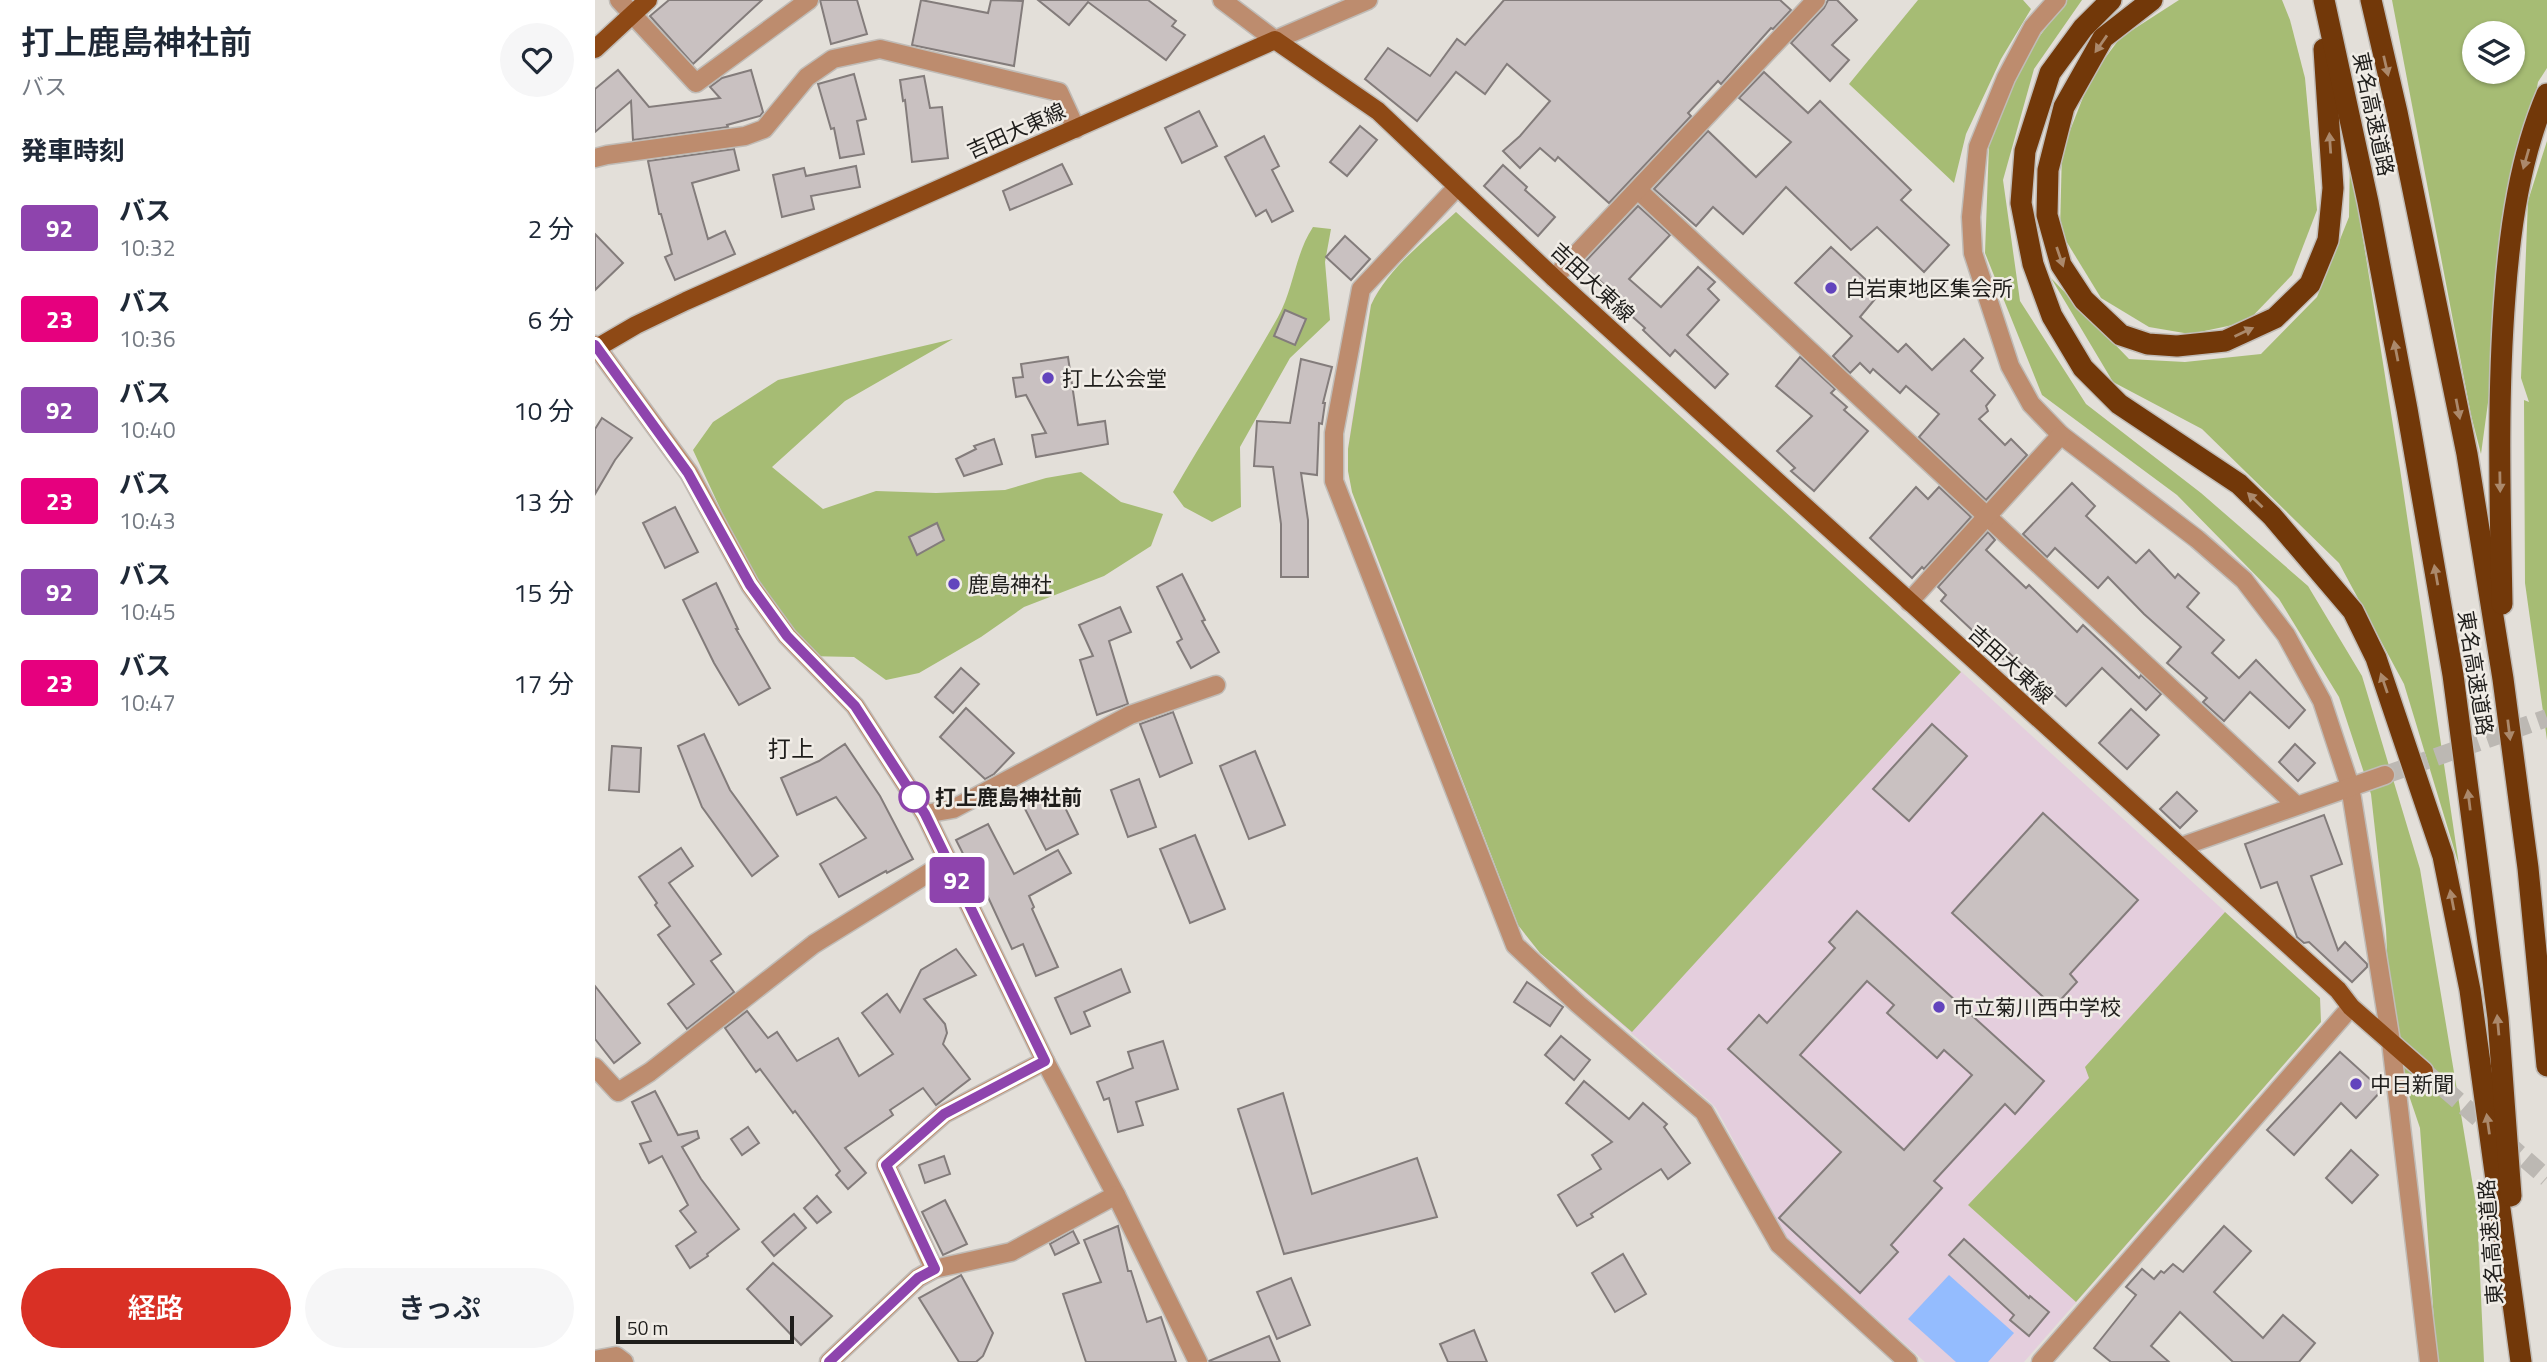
<!DOCTYPE html>
<html lang="ja">
<head>
<meta charset="utf-8">
<style>
	body { margin:0; font-family:"Titillium Web","Noto Sans JP",sans-serif; background:#f6f6f7; color:#1f2937; height:100vh; display:flex; flex-direction:column; font-size:26px; white-space:nowrap }
	* { box-sizing:border-box; margin:0 }
	p { font-size:23px; color:#747a83 }
	.icon { flex:none; width:38px; height:38px; fill:none; stroke:currentColor; stroke-width:2; stroke-linecap:round; stroke-linejoin:round }
	.map { position:relative; flex:1; overflow:hidden }
	.details { display:flex; flex-direction:column; background:#fff; width:595px }
	.details>* { flex:none }
	.badge { padding:0 14px; border-radius:5px; font-size:24px; line-height:46px }
	.tools { position:absolute; left:1867px; top:21px; display:grid; gap:14px }
	.tools a { display:grid; place-items:center; width:63px; height:63px; border-radius:50%; background:#fff; box-shadow:0 2px 5px #0004; font-size:35px }
	.scale { position:absolute; left:21px; bottom:18px; width:178px; box-sizing:border-box; padding-left:7px; border:4px solid #1e1d1b; border-top:0; font-size:19px; line-height:24px; white-space:nowrap; color:#1e1d1b; -webkit-text-stroke:5px #f0ece6; paint-order:stroke }
	.map>.badge { position:absolute; translate:-50% -50%; box-shadow:0 0 0 4px #fff }
	h2 { padding:0 21px; font-size:26px; line-height:63px }
	.round { display:grid; place-items:center; flex:none; width:74px; height:74px; border-radius:37px; background:#f6f6f7 }
	.summary { display:flex; align-items:center; justify-content:space-between; height:119px; padding:0 21px }
	h1 { font-size:33px; font-weight:600; line-height:52px }
	.button { display:flex; gap:14px; margin-top:auto; padding:14px 21px }
	.button a { flex:1; height:80px; border-radius:42px; background:#d93025; color:#fff; font-size:28px; font-weight:600; line-height:80px; text-align:center }
	.button a+a { background:#f6f6f7; color:#1f2937 }
	ul { padding:0; list-style:none }
	li { display:flex; align-items:center; gap:21px; height:91px; padding:0 21px }
	li div { flex:1 }
	li b { display:block; font-size:26px }
	li em { font-style:normal }
	li .badge { min-width:77px; font-weight:700; text-align:center }
	main { display:flex; flex:1; min-height:0 }
	.map>svg:first-child { display:block }
	.education { fill:#e4cedd }
	.green { fill:#a6bc74; fill-rule:evenodd }
	.water { fill:#94bcfe }
	.building { fill:#c9c1c1; stroke:#837c7b; stroke-width:2; fill-rule:evenodd }
	.lines { fill:none; stroke-linecap:round; stroke-linejoin:round }
	.minor-tunnel { stroke:#bcb8b3; stroke-width:18; stroke-dasharray:18 9; stroke-linecap:butt }
	.primary-tunnel { stroke:#bcb8b3; stroke-width:18; stroke-dasharray:18 9; stroke-linecap:butt }
	.minor-casing { stroke:#c0bcb7; stroke-width:21 }
	.tertiary-casing { stroke:#c0bcb7; stroke-width:21 }
	.primary-casing { stroke:#c0bcb7; stroke-width:21 }
	.motorway-casing { stroke:#c0bcb7; stroke-width:24 }
	.minor { stroke:#bd8c6e; stroke-width:18 }
	.tertiary { stroke:#bd8c6e; stroke-width:18 }
	.primary { stroke:#8e4915; stroke-width:18 }
	.motorway { stroke:#723809; stroke-width:21 }
	.oneway { fill:#ab896c }
	.line-casing { stroke:#fff; stroke-width:16 }
	.line { stroke:#8e44ad; stroke-width:10 }
	.poi-dot { fill:#6244bd; stroke:#f0ece6; stroke-width:2.5 }
	.stop-dot { fill:#fff; stroke:#8e44ad; stroke-width:3.5 }
	.labels { text-anchor:middle; dominant-baseline:central; stroke-width:5; stroke-linejoin:round; paint-order:stroke }
	.street-label { font-size:21px; fill:#1e1d1b; stroke:#f0ece6 }
	.poi-label { font-size:21px; fill:#1e1d1b; stroke:#f0ece6; text-anchor:start }
	.stop-label { font-size:21px; font-weight:bold; fill:#1e1d1b; stroke:#f0ece6; text-anchor:start }
	.neighbourhood-label { font-size:23px; fill:#1e1d1b; stroke:#f0ece6 }
</style>
</head>
<body>
<main>
<section class="details">
<div class="summary"><div><h1>打上鹿島神社前</h1><p>バス</p></div><a class="round"><svg class="icon" aria-label="heart" viewBox="0 0 24 24"><path d="M12 20l-8-8c-3-5 5-10 8-4 3-6 11-1 8 4z"/></svg></a></div>
<h2>発車時刻</h2>
<ul>
<li><span class="badge" style="background:#8e44ad;color:#fff">92</span><div><b>バス</b><p>10:32</p></div><em>2 分</em></li>
<li><span class="badge" style="background:#e6007e;color:#fff">23</span><div><b>バス</b><p>10:36</p></div><em>6 分</em></li>
<li><span class="badge" style="background:#8e44ad;color:#fff">92</span><div><b>バス</b><p>10:40</p></div><em>10 分</em></li>
<li><span class="badge" style="background:#e6007e;color:#fff">23</span><div><b>バス</b><p>10:43</p></div><em>13 分</em></li>
<li><span class="badge" style="background:#8e44ad;color:#fff">92</span><div><b>バス</b><p>10:45</p></div><em>15 分</em></li>
<li><span class="badge" style="background:#e6007e;color:#fff">23</span><div><b>バス</b><p>10:47</p></div><em>17 分</em></li>
</ul>
<div class="button"><a>経路</a><a>きっぷ</a></div>
</section>
<div class="map">
<svg width="1952" height="1362" viewBox="0 0 1952 1362">
	<rect width="100%" height="100%" fill="#e3dfd9"/>
	<path class="education" d="M861,212L1725,998L1726,1022L1429,1362H1330L1191,1237L1121,1108L1113,1100L945,953L923,925L764,511L753,471V449L758,413L776,305L781,294L802,269Z"/>
	<g class="green">
		<path d="M1323,0H1428L1436,9L1406,59L1371,134L1359,183L1254,84Z"/>
		<path d="M1472,0H1487L1439,69L1408,180L1425,301L1491,404L1606,493L1713,586L1767,676L1825,869L1882,1210L1889,1362H1842L1825,1128L1796,1042L1791,929L1776,794L1744,697L1684,599L1582,495L1447,395L1390,253L1394,145L1425,62Z"/>
		<path d="M1584,0H1687L1695,20L1710,78L1722,210L1697,275L1652,322L1595,334L1554,327L1506,298L1465,231L1467,151L1496,77L1525,38Z"/>
		<path d="M1797,0H1952V68L1943,82L1916,234L1886,454L1876,415ZM1880,33H1918V72H1880Z"/>
		<path d="M1952,141V740L1930,583L1929,400L1934,402L1926,378L1933,201Z"/>
		<path d="M1755,158L1805,469L1864,865L1809,684L1744,563L1607,429L1518,382L1456,278L1534,359L1590,362L1666,354L1722,297L1754,217Z"/>
		<path d="M861,212L1366,672L1037,1032L945,953L923,925L757,492L753,471V449L776,305C793,268 832,239 861,212Z"/>
		<path d="M718,227L736,229L730,262L735,320L695,358L645,447L646,507L617,522L589,507L578,492C612,433 650,376 683,317C699,288 700,254 718,227Z"/>
		<path d="M358,339L250,401L177,467L228,509L281,491L341,493L410,490L451,478L486,472L526,502L568,514L556,546L509,576L429,607L386,637L324,673L291,680L259,657L211,656L172,609L98,450L118,422L183,380Z"/>
		<path d="M1630,912L1725,998L1726,1022L1481,1302L1373,1205L1494,1078L1490,1067Z"/>
	</g>
	<path class="water" d="M1354,1275L1419,1333L1393,1362H1361L1313,1319Z"/>
	<g class="building">
		<path d="M74,0H167L98,64L55,16Z"/>
		<path d="M225,0H262L272,34L236,44Z"/>
		<path d="M326,0L393,13L396,0L428,1L419,66L317,45Z"/>
		<path d="M443,0H553L581,21L577,26L590,35L571,60L493,2L474,25Z"/>
		<path d="M909,0H1185L1196,10L1178,29L1176,28L1126,84L1123,81L1093,113L1096,116L1014,203L963,157L960,161L945,148L925,168L908,151L925,136L955,101L912,64L890,94L861,72L822,121L770,79L793,48L835,76L862,39L870,45Z"/>
		<path d="M1233,0H1242L1262,20L1237,45L1254,60L1235,81L1196,43L1229,8Z"/>
		<path d="M23,70L54,107L125,98L115,87L127,78L156,70L168,112L165,116L132,125L133,127L38,140L36,101L0,132V89Z"/>
		<path d="M1169,72L1213,113L1225,101L1316,190L1306,200L1354,245L1329,272L1282,227L1256,250L1191,187L1148,234L1118,207L1101,226L1059,189L1113,131L1161,177L1196,142L1144,98Z"/>
		<path d="M259,74L271,119L262,121L269,154L245,158L239,128L236,129L223,84Z"/>
		<path d="M329,76L335,108L347,107L353,158L317,162L310,100L308,101L305,80Z"/>
		<path d="M604,111L622,146L587,163L570,128Z"/>
		<path d="M765,126L782,140L752,176L735,162Z"/>
		<path d="M669,136L684,166L677,170L698,211L677,222L671,210L661,216L630,157Z"/>
		<path d="M139,149L144,170L97,183L113,239L130,231L140,254L80,280L70,257L77,254L66,214H64L53,161Z"/>
		<path d="M467,164L477,184L415,210L408,191Z"/>
		<path d="M908,165L932,187L930,190L960,217L943,236L889,186Z"/>
		<path d="M261,166L265,187L216,196L219,209L187,217L178,175L209,168L211,176Z"/>
		<path d="M1043,206L1075,235L1034,279L1066,307L1103,267L1120,282L1113,289L1124,300L1092,335L1133,374L1120,388L1080,350L1075,356L1048,330L1050,328L1019,300L1022,296L987,265Z"/>
		<path d="M0,234L28,263L0,290Z"/>
		<path d="M750,236L775,259L756,280L731,257Z"/>
		<path d="M1236,247L1285,293L1265,317L1303,352L1311,344L1337,370L1369,339L1388,358L1376,371L1400,395L1391,406L1393,411L1384,419L1410,445L1416,439L1432,455L1391,500L1324,437L1344,414L1311,386L1305,393L1278,369L1275,373L1265,363L1255,373L1238,356L1257,336L1200,283Z"/>
		<path d="M690,310L711,319L700,345L679,336Z"/>
		<path d="M473,357L483,425L510,421L513,444L441,457L437,435L451,433L431,395L421,397L418,378L428,377L426,364Z"/>
		<path d="M1205,357L1240,389L1236,393L1252,407L1249,410L1273,431L1219,491L1196,471L1200,468L1182,451L1217,416L1181,386Z"/>
		<path d="M706,359L737,367L728,403H730L727,424L724,423L722,475L706,473L713,520V577H686V524L678,467L659,466L662,421L695,423Z"/>
		<path d="M7,418L37,438L20,460L0,494V429Z"/>
		<path d="M399,439L407,464L369,476L361,459L381,449L379,446Z"/>
		<path d="M1477,483L1500,506L1491,516L1541,563L1554,550L1580,578L1583,574L1604,593L1592,607L1629,640L1617,653L1644,678L1661,660L1710,710L1694,728L1655,692L1629,721L1608,702L1612,698L1572,663L1586,647L1549,614L1513,577L1503,588L1460,548L1452,557L1428,534Z"/>
		<path d="M1321,487L1333,499L1344,487L1376,517L1329,569L1327,567L1317,578L1275,538Z"/>
		<path d="M80,507L103,552L70,568L48,523Z"/>
		<path d="M342,523L349,540L322,555L314,537Z"/>
		<path d="M1393,532L1400,540L1391,550L1431,588L1434,585L1482,632L1488,625L1544,678L1546,675L1566,694L1551,710L1507,668L1471,706L1414,653L1408,659L1346,601L1351,595L1343,587Z"/>
		<path d="M587,574L610,620L607,621L624,652L596,668L582,642L587,639L562,587Z"/>
		<path d="M121,583L143,629H141L175,688L144,705L119,663L88,600Z"/>
		<path d="M525,607L536,632L514,641L533,704L502,715L485,660L498,656L484,625Z"/>
		<path d="M366,668L384,684L358,713L340,697Z"/>
		<path d="M371,708L419,753L399,774L390,779L345,737Z"/>
		<path d="M1536,709L1564,735L1532,769L1504,743Z"/>
		<path d="M578,712L597,763L565,777L545,724Z"/>
		<path d="M1337,724L1372,756L1314,821L1278,789Z"/>
		<path d="M109,734L135,790L183,856L157,876L107,807L83,746Z"/>
		<path d="M250,744L285,796L318,859L292,873L291,871L244,897L225,864L271,838L241,797L202,815L186,778L224,761Z"/>
		<path d="M1700,744L1720,763L1703,781L1684,762Z"/>
		<path d="M17,746L46,748L44,792L14,790Z"/>
		<path d="M660,751L690,825L654,839L625,766Z"/>
		<path d="M544,779L561,827L533,837L516,790Z"/>
		<path d="M461,789L483,834L451,850L428,805Z"/>
		<path d="M1582,792L1602,811L1585,828L1565,809Z"/>
		<path d="M1448,813L1543,900L1475,974L1482,982L1459,1007L1357,913Z"/>
		<path d="M1729,815L1747,864L1716,876L1743,950L1750,942L1772,964V967L1757,982L1714,942L1709,943L1702,937L1682,882L1666,888L1650,844Z"/>
		<path d="M393,824L419,874L463,850L476,873L434,896L439,907L437,909L463,967L441,976L428,944L417,949L387,884L384,885L361,840Z"/>
		<path d="M600,835L630,909L595,923L565,849Z"/>
		<path d="M86,848L98,866L74,883L126,954L116,961L139,992L92,1029L73,1004L99,984L63,935L75,926L60,905L62,903L44,877Z"/>
		<path d="M1262,911L1449,1081L1420,1114L1410,1104L1339,1181L1347,1188L1296,1245L1303,1252L1265,1293L1184,1218L1246,1152L1133,1049L1164,1015L1172,1023L1240,948L1234,942ZM1272,981L1299,1005L1292,1013L1342,1058L1349,1050L1377,1075L1309,1150L1205,1055Z"/>
		<path d="M361,949L381,975L329,999L350,1024L352,1033L348,1044L375,1079L341,1105L328,1088L295,1110L298,1115L250,1148L271,1173L253,1189L241,1175L245,1171L200,1111L198,1113L165,1069L161,1072L130,1028L152,1011L173,1038L182,1032L202,1061L243,1038L264,1076L298,1054L267,1013L292,994L305,1012L326,970Z"/>
		<path d="M526,969L535,992L489,1012L495,1026L476,1034L460,998Z"/>
		<path d="M932,982L968,1007L955,1026L919,1002Z"/>
		<path d="M0,986L45,1043L19,1063L0,1039Z"/>
		<path d="M966,1036L995,1060L979,1080L950,1055Z"/>
		<path d="M568,1041L583,1089L541,1102L548,1125L523,1132L514,1098L509,1100L502,1082L538,1068L533,1052Z"/>
		<path d="M1745,1052L1787,1090L1761,1118L1746,1103L1699,1155L1672,1130Z"/>
		<path d="M989,1081L1034,1119L1048,1103L1072,1124L1069,1127L1095,1163L1073,1179L1066,1169L996,1214L998,1217L982,1226L963,1195L1006,1169L997,1155L1017,1142L971,1103Z"/>
		<path d="M60,1091L83,1135L102,1131L104,1138L87,1147L106,1179L144,1229L112,1254L113,1256L95,1268L81,1246L101,1232L85,1211L93,1205L67,1156L54,1163L45,1144L56,1141L37,1102Z"/>
		<path d="M688,1093L717,1194L822,1158L842,1217L689,1254L643,1109Z"/>
		<path d="M153,1127L164,1143L147,1155L136,1139Z"/>
		<path d="M1756,1150L1783,1175L1757,1203L1731,1178Z"/>
		<path d="M349,1156L355,1174L330,1183L324,1165Z"/>
		<path d="M222,1196L236,1212L222,1223L209,1208Z"/>
		<path d="M350,1200L372,1244L348,1255L327,1212Z"/>
		<path d="M199,1214L211,1228L179,1256L167,1242Z"/>
		<path d="M523,1226L533,1271H536L552,1322L566,1317L581,1362H491L468,1294L506,1282L489,1240Z"/>
		<path d="M1629,1226L1656,1251L1619,1292L1668,1338L1688,1315L1720,1343L1704,1362H1638L1585,1312L1556,1346L1574,1362H1516L1499,1348L1541,1295L1531,1287L1547,1269L1559,1279L1566,1271L1569,1273L1578,1264L1588,1272Z"/>
		<path d="M478,1231L484,1243L460,1255L455,1244Z"/>
		<path d="M1369,1239L1434,1298L1435,1296L1454,1312L1434,1336L1415,1320L1419,1315L1354,1255Z"/>
		<path d="M1028,1254L1051,1294L1020,1312L997,1273Z"/>
		<path d="M178,1263L237,1316L206,1345L152,1289Z"/>
		<path d="M366,1275L398,1333L388,1356L381,1362H364L324,1298Z"/>
		<path d="M696,1278L715,1325L682,1339L662,1292Z"/>
		<path d="M879,1330L892,1362H853L845,1344Z"/>
		<path d="M674,1336L685,1362H614V1361Z"/>
	</g>
	<g class="lines">
		<path class="minor-tunnel" d="M1790,775L1952,718"/>
		<path class="primary-tunnel" d="M1829,1071L1952,1178"/>
		<g class="minor-casing">
			<g id="minor">
				<path d="M24,0L101,83L214,0"/>
				<path d="M627,0L680,40"/>
				<path d="M1462,0L1438,27L1411,78L1383,147L1376,217L1378,253L1415,366L1436,404L1466,435L1602,539L1649,580L1691,635L1727,701L1755,786L1796,1042L1834,1362"/>
				<path d="M0,158L12,155L150,136L169,129L212,77L238,59L285,49L464,92L481,129"/>
				<path d="M862,187L766,289L739,433V481L920,945L983,1004L1109,1112L1184,1244L1313,1362"/>
				<path d="M1043,190L1701,805"/>
				<path d="M959,278L1221,0"/>
				<path d="M0,345L94,473L155,585L192,636L260,706L330,814L450,1061L521,1195L603,1362"/>
				<path d="M1314,602L1466,435"/>
				<path d="M330,814L358,809L535,715L621,685"/>
				<path d="M1585,847L1790,775"/>
				<path d="M0,1067L23,1092L55,1072L219,944L353,861"/>
				<path d="M339,1269L291,1165L349,1114L450,1061"/>
				<path d="M0,1360L21,1356L29,1362"/>
				<path d="M234,1362L323,1278L339,1269L416,1252L521,1195"/>
				<path d="M1446,1362L1756,1007"/>
			</g>
		</g>
		<g class="tertiary-casing">
			<path id="tertiary" d="M680,40L773,0"/>
		</g>
		<g class="primary-casing">
			<g id="primary">
				<path d="M0,49L53,0"/>
				<path d="M0,349L41,325L91,301L680,40L783,111L959,278L1119,424L1743,990L1756,1007L1829,1071"/>
			</g>
		</g>
		<g class="motorway-casing">
			<g id="motorway">
				<path d="M1516,0L1488,28L1455,73L1430,151L1426,203L1438,264L1457,316L1488,368L1524,404L1644,484L1677,516L1758,611L1781,658L1848,856L1875,990L1926,1362"/>
				<path d="M1557,0L1508,38L1469,107L1453,170L1452,215L1466,265L1489,300L1526,335L1553,344L1582,346L1630,341L1680,318L1715,284L1733,240L1738,188L1729,49"/>
				<path d="M1729,0L1773,202L1812,409L1858,675L1903,1018L1916,1196"/>
				<path d="M1776,0L1802,112L1872,454L1908,679L1933,868L1952,1066"/>
				<path d="M1907,604C1905,501 1902,399 1910,296C1915,228 1925,157 1952,94"/>
			</g>
		</g>
		<use href="#minor" class="minor"/>
		<use href="#tertiary" class="tertiary"/>
		<use href="#primary" class="primary"/>
		<use href="#motorway" class="motorway"/>
	</g>
	<defs><path id="oneway-solid" d="M-6-.8H1V-3.2L6.5 0L1 3.2V.8H-6Z" transform="scale(1.75)"/></defs>
	<g class="oneway">
		<use href="#oneway-solid" transform="translate(1506 44) rotate(125)"/>
		<use href="#oneway-solid" transform="translate(1791 66) rotate(77)"/>
		<use href="#oneway-solid" transform="translate(1735 143) rotate(-94)"/>
		<use href="#oneway-solid" transform="translate(1931 159) rotate(106)"/>
		<use href="#oneway-solid" transform="translate(1465 257) rotate(71)"/>
		<use href="#oneway-solid" transform="translate(1649 332) rotate(-25)"/>
		<use href="#oneway-solid" transform="translate(1801 351) rotate(-101)"/>
		<use href="#oneway-solid" transform="translate(1863 409) rotate(79)"/>
		<use href="#oneway-solid" transform="translate(1905 482) rotate(89)"/>
		<use href="#oneway-solid" transform="translate(1660 500) rotate(-136)"/>
		<use href="#oneway-solid" transform="translate(1841 575) rotate(-100)"/>
		<use href="#oneway-solid" transform="translate(1789 683) rotate(-109)"/>
		<use href="#oneway-solid" transform="translate(1914 730) rotate(83)"/>
		<use href="#oneway-solid" transform="translate(1874 800) rotate(-97)"/>
		<use href="#oneway-solid" transform="translate(1857 900) rotate(-101)"/>
		<use href="#oneway-solid" transform="translate(1903 1025) rotate(-95)"/>
		<use href="#oneway-solid" transform="translate(1893 1124) rotate(-98)"/>
	</g>
	<g class="lines">
		<g class="line-casing">
			<path id="line" d="M0,345L93,473L155,585L192,636L260,706L330,814L450,1061L349,1114L291,1165L340,1269L323,1278L234,1362"/>
		</g>
		<use href="#line" class="line"/>
	</g>
	<g class="poi-dot">
		<circle cx="1236" cy="288" r="7"/>
		<circle cx="453" cy="378" r="7"/>
		<circle cx="359" cy="584" r="7"/>
		<circle cx="1344" cy="1007" r="7"/>
		<circle cx="1761" cy="1084" r="7"/>
	</g>
	<circle class="stop-dot" cx="319" cy="797" r="14"/>
	<g class="labels">
		<g class="street-label">
			<text transform="translate(1779 114) rotate(78)">東名高速道路</text>
			<text transform="translate(421 130) rotate(-24)">吉田大東線</text>
			<text transform="translate(998 282) rotate(43)">吉田大東線</text>
			<text transform="translate(1416 664) rotate(42)">吉田大東線</text>
			<text transform="translate(1881 673) rotate(81)">東名高速道路</text>
			<text transform="translate(1895 1242) rotate(-94)">東名高速道路</text>
		</g>
		<g class="poi-label">
			<text x="1250" y="288">白岩東地区集会所</text>
			<text x="467" y="378">打上公会堂</text>
			<text x="373" y="584">鹿島神社</text>
			<text x="1358" y="1007">市立菊川西中学校</text>
			<text x="1775" y="1084">中日新聞</text>
		</g>
		<g class="stop-label">
			<text x="340" y="797">打上鹿島神社前</text>
		</g>
		<g class="neighbourhood-label">
			<text x="196" y="748">打上</text>
		</g>
	</g>
</svg>
<div class="tools">
<a><svg class="icon" aria-label="layers" viewBox="0 0 24 24"><path d="M12 4l9 5-9 5-9-5zM3 14l9 5 9-5"/></svg></a>
</div>
<div class="scale">50 m</div>
<b class="badge" style="left:362px;top:880px;background:#8e44ad;color:#fff">92</b>
</div>
</main>
</body>
</html>
